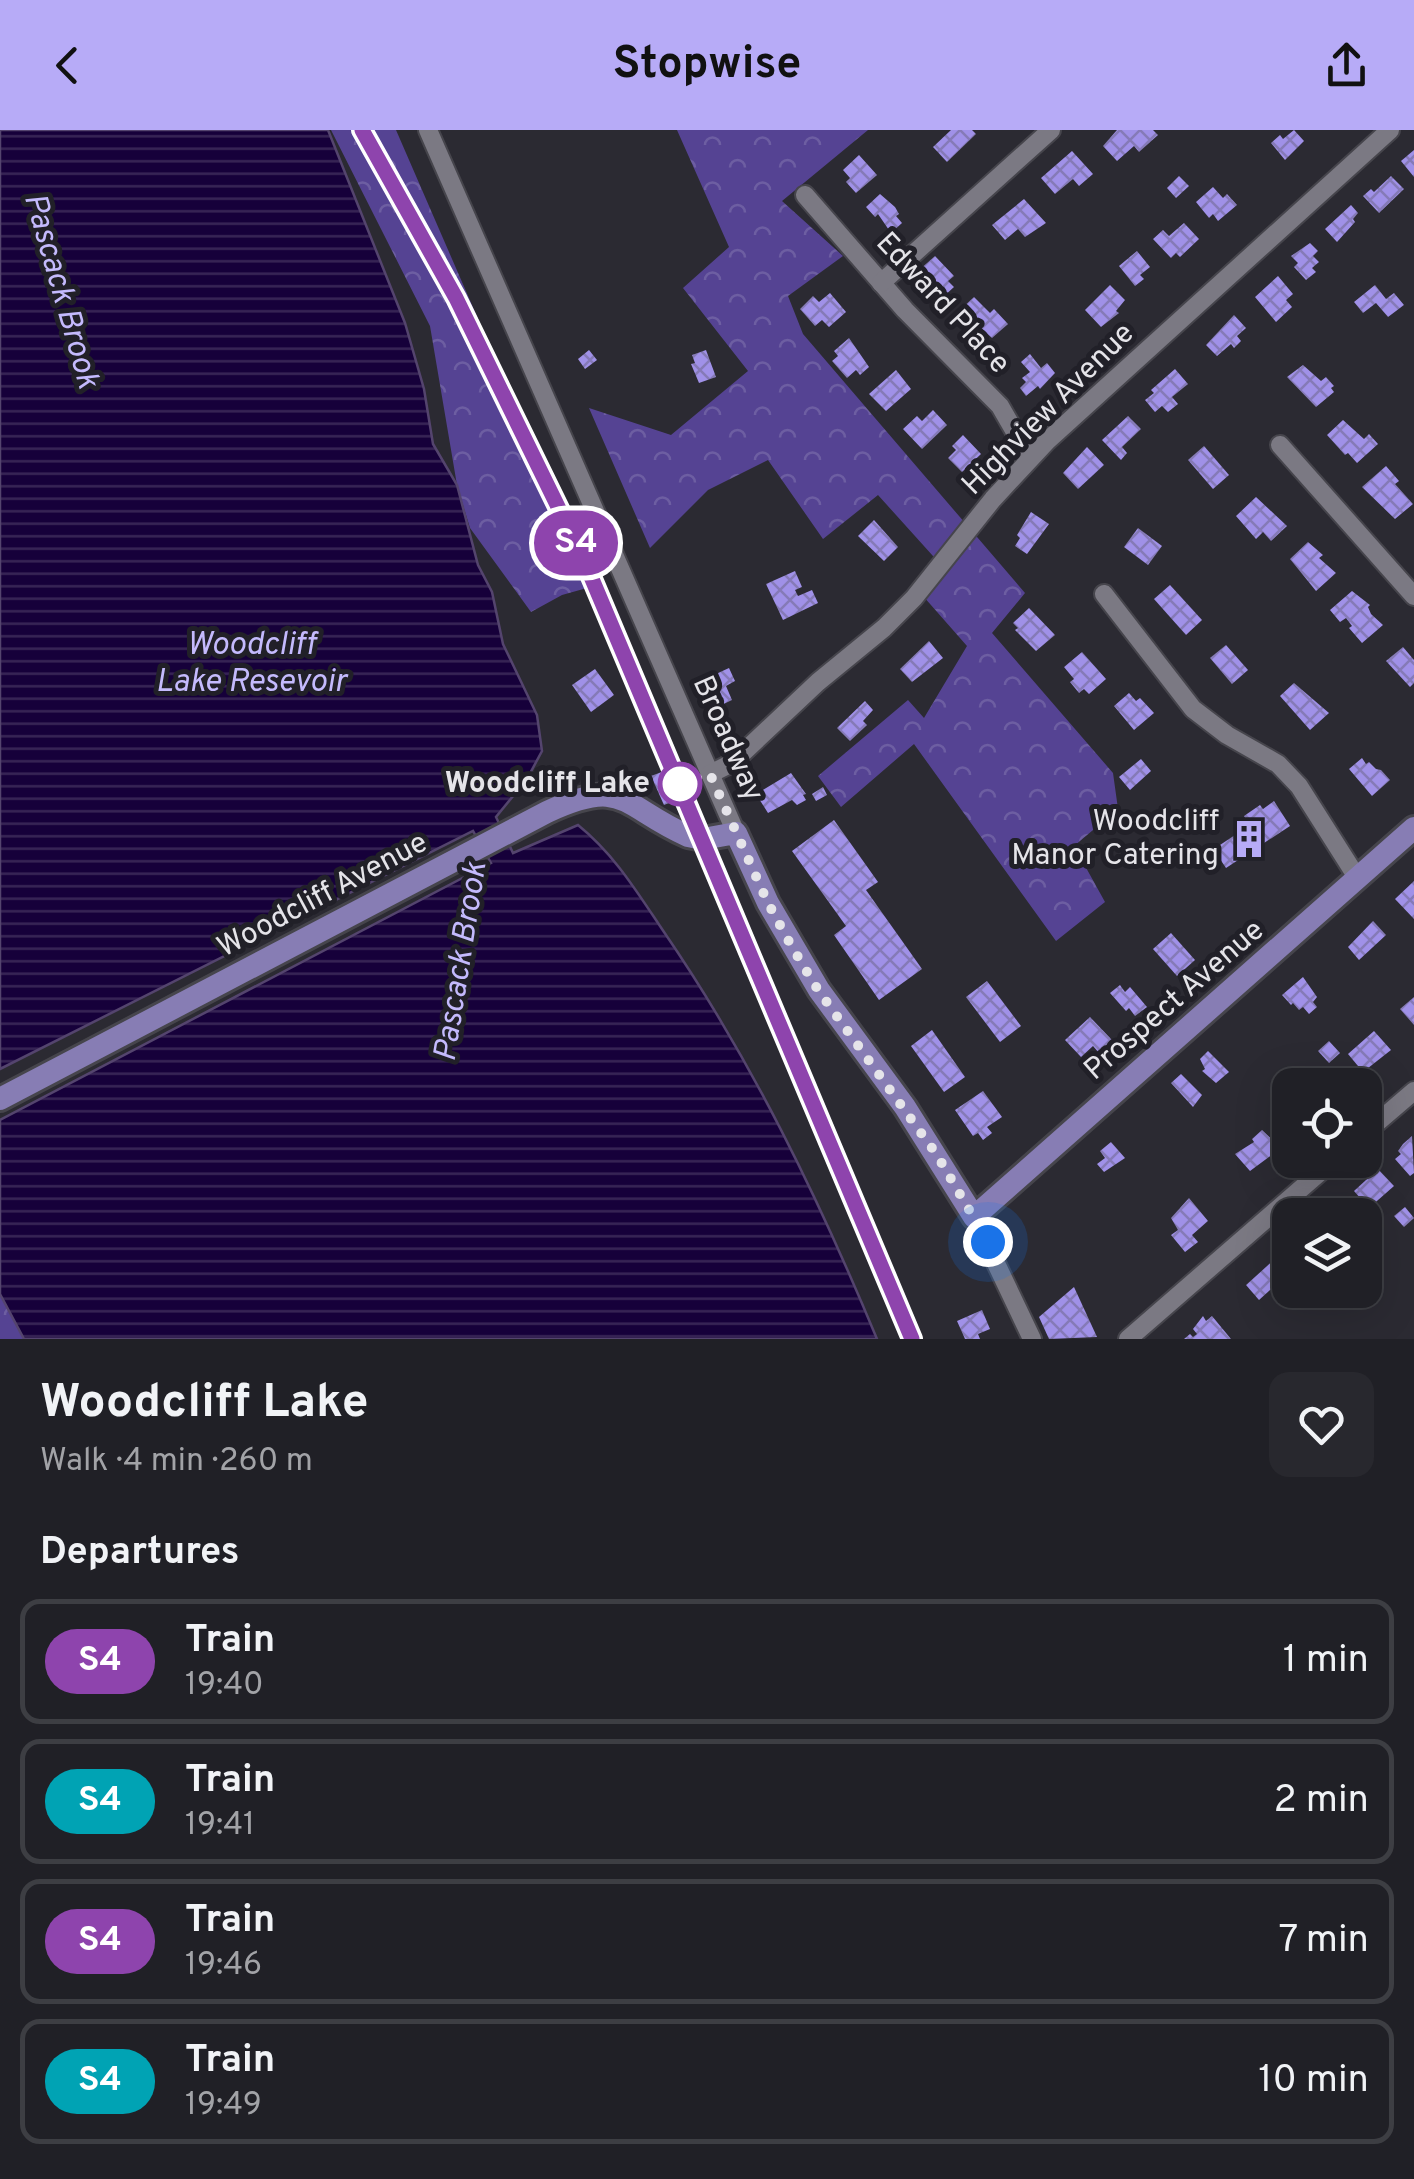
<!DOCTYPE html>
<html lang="en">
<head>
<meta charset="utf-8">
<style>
	body { margin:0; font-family:Overpass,sans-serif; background:#28282e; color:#f1f3f6; height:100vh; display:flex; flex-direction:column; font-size:38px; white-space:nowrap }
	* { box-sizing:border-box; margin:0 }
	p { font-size:32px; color:#a2a3a7 }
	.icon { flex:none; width:55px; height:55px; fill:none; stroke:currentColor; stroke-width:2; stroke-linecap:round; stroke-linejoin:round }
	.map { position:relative; height:1209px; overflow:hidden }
	.details { display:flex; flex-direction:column; background:#202026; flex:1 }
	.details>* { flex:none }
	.badge { padding:0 20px; border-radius:32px; font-size:35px; line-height:65px }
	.buttons { position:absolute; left:1272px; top:938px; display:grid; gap:20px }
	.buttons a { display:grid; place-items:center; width:110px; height:110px; border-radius:20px; background:#202026; box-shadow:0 10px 40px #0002,0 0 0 2px #3d3e43; font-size:50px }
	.you { position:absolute; width:50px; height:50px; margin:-25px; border:8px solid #fff; border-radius:50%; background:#1a73e8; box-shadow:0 0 0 15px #1a73e833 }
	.map>.badge { position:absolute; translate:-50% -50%; box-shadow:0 0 0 5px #fff }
	h2 { padding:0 40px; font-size:38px; line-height:90px }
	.round { display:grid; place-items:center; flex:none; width:105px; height:105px; border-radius:20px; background:#28282e }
	.headline { display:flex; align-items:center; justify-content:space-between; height:170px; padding:0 40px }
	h1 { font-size:48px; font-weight:700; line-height:75px }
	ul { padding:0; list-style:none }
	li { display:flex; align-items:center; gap:30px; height:125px; margin:0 20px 15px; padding:0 20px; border:5px solid #3d3e43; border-radius:20px }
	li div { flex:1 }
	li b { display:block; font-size:38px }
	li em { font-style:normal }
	li .badge { min-width:110px; font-weight:700; text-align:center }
	header { display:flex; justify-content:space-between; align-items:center; height:130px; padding:0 40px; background:#b7abf7; color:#111; font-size:45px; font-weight:700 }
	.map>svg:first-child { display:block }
	.forest { fill:url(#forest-crowns) }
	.water { fill:url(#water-rules); stroke:#54446e; stroke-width:2.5 }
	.building { fill:url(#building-cross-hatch) }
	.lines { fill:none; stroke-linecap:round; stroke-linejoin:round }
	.minor-casing { stroke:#46454c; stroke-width:22 }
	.major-casing { stroke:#46454c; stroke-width:28 }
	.minor { stroke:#7b7983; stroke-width:18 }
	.major { stroke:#877db4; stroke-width:22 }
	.rail-casing { stroke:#b3b2b7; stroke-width:9 }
	.rail { stroke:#212028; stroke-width:5; stroke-dasharray:15; stroke-linecap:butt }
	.line-casing { stroke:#fff; stroke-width:22 }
	.line { stroke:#8e44ad; stroke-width:15 }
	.walk { stroke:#e5e4e9; stroke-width:10; stroke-dasharray:0 18 }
	.stop-dot { fill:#fff; stroke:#8e44ad; stroke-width:5 }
	.labels { text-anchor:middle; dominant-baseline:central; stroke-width:10; stroke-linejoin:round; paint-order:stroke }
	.street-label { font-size:30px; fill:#e5e4e9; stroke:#212028 }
	.stop-label { font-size:30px; font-weight:bold; fill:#e5e4e9; stroke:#212028; text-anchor:end }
	.poi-label { font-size:30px; fill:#e5e4e9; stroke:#212028; text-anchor:end }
	.water-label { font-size:32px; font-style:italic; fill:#c4bafd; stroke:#212028 }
</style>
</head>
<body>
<header><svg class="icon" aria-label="back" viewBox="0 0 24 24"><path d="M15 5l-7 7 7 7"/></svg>Stopwise<svg class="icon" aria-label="share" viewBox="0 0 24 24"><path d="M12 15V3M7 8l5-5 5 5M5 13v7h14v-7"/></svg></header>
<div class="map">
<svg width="1414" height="1209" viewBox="0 0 1414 1209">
	<defs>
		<pattern id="forest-crowns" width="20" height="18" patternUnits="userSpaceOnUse" patternTransform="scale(2.5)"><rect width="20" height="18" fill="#554393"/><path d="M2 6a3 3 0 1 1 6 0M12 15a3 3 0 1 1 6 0" fill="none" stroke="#6d5ea2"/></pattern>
		<pattern id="water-rules" width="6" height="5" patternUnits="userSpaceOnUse" patternTransform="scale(2.5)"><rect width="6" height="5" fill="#16003a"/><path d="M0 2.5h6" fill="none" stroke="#382556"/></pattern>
		<pattern id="building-cross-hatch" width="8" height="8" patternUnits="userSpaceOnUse" patternTransform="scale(2.5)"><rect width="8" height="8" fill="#a091e8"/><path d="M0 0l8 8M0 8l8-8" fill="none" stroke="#857ab7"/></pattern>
	</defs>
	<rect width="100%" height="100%" fill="#2b2a32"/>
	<g class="forest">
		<path d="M331,0H396L594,456L562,465L531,482L470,398L457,355L430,196Z"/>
		<path d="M677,0H868L782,71L843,126L788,166L803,204L1025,463L992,503L1113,643L1118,679L1074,716L1105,772L1056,811L914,614L841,677L818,646L908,570L924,588L967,516L916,458L942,436L878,365L823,409L768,330L708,360L650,418L589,278L671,305L748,241L683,158L729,117Z"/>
		<path d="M0,1164L1,1165L24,1209H0Z"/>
	</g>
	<path class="water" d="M0,0H328L405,193L424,259L433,314L457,355L478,435L492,462L503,514L537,585L542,621L527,649L496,687L513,723L578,695C615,725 637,762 664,802C751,929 818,1067 877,1209H24L0,1164V990L491,733L473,701L0,939Z"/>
	<g class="building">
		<path d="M951,0H972L976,4L947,32L933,17Z"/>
		<path d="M1117,0H1153L1158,5L1139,22L1134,16L1117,31L1103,16Z"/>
		<path d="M1294,0L1304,11L1285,30L1271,13L1280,5L1283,9Z"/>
		<path d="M1414,20V47L1401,31Z"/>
		<path d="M1072,21L1093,44L1079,56L1073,49L1055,64L1041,48Z"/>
		<path d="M859,25L877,45L856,63L846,52L850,48L843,40Z"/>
		<path d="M1179,46L1189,56L1176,68L1167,58Z"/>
		<path d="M1391,46L1404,59L1379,83L1363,66L1371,59L1374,62Z"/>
		<path d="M1213,57L1223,68L1227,64L1237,75L1218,91L1213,84L1209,88L1196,72Z"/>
		<path d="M880,64L895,77L899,84L896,86L902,93L891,103L878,84L875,87L866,77Z"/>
		<path d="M1024,69L1046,93L1025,107L1018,99L1005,110L992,95Z"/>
		<path d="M1351,75L1358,83L1353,89L1355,92L1337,112L1325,99Z"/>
		<path d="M1184,93L1199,109L1180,127L1176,123L1171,128L1153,109L1163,100L1169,106Z"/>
		<path d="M1310,113L1318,121L1313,126L1319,132L1312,138L1316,142L1306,150L1294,137L1298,133L1291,126Z"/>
		<path d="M1137,121L1150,137L1140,145L1144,149L1135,156L1119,136Z"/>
		<path d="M935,126L954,146L948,151L954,157L943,167L928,147L926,149L918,141Z"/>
		<path d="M1278,146L1293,164L1286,170L1292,177L1276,192L1255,167Z"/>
		<path d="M1110,155L1125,170L1116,181L1119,183L1101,197L1085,180Z"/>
		<path d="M1375,155L1386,169L1394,163L1404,175L1388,187L1376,173L1363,183L1354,172Z"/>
		<path d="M830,163L846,182L829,197L822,190L815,196L800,179L813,166L819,172Z"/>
		<path d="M974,167L990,183L994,179L1008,194L992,208L961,179Z"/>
		<path d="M1234,185L1246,198L1237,206L1241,211L1234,218L1231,214L1217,226L1206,215Z"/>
		<path d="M849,208L869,237L860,245L856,240L847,248L832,231L838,226L834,221Z"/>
		<path d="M589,220L597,230L585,239L578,229Z"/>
		<path d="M706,220L716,247L699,253L691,234L695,233L692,225Z"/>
		<path d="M1030,224L1041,238L1047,233L1055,243L1040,259L1038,256L1026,266L1020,258L1026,252L1022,248L1030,242L1021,232Z"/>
		<path d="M1303,235L1321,251L1326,247L1334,256L1331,258L1334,262L1316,277L1287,247Z"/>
		<path d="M1175,239L1188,254L1172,267L1178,274L1168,282L1162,276L1155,282L1145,270L1154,263L1151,260Z"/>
		<path d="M896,240L911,259L886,281L869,264Z"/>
		<path d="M933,280L947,295L922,319L903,299L917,286L922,291Z"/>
		<path d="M1128,286L1141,299L1122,317L1127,323L1121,330L1102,310Z"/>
		<path d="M1343,290L1364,309L1369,304L1378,314L1357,333L1348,323L1345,325L1327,305Z"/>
		<path d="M963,305L981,324L962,342L948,328L956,320L952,316Z"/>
		<path d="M1204,316L1229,345L1213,359L1188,330Z"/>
		<path d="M1087,317L1104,335L1078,359L1063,343Z"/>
		<path d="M1386,336L1399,351L1395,354L1413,374L1395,389L1362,357Z"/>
		<path d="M1256,367L1287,396L1271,411L1263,402L1256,409L1236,386Z"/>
		<path d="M1031,382L1049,394L1027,424L1015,416L1020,408L1017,405Z"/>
		<path d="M874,390L898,417L884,431L858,406Z"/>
		<path d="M1138,398L1162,416L1148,435L1124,417Z"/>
		<path d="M1308,412L1323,425L1319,428L1336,443L1316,461L1290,429Z"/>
		<path d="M795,441L802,457L795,460L798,466L812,460L818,473L783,490L766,454Z"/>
		<path d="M1170,455L1202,490L1186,505L1154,469Z"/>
		<path d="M1352,461L1370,475L1368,477L1371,484L1383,495L1362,513L1349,498L1352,496L1346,488L1340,492L1330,480Z"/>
		<path d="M1029,478L1055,505L1036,521L1015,500L1018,498L1013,493Z"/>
		<path d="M929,511L943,528L912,552L900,539Z"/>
		<path d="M1226,515L1248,540L1232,554L1210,528Z"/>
		<path d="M1403,517L1414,530V553L1410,557L1386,531Z"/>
		<path d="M1082,522L1106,549L1089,564L1084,559L1079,563L1070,552L1074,549L1064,537Z"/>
		<path d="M729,538L735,551L726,556L732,570L707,582L694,554Z"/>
		<path d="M595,539L614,565L591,582L572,555Z"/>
		<path d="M1294,553L1329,583L1310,600L1280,566Z"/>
		<path d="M1129,563L1136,571L1140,568L1154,583L1134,600L1114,576Z"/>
		<path d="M865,571L873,580L863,591L867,595L850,611L837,598Z"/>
		<path d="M1362,628L1366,634L1369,632L1376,639L1381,640L1390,650L1372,666L1349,639Z"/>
		<path d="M1141,629L1151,641L1130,660L1119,647Z"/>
		<path d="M667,640L679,669L664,675L651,646Z"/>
		<path d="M791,643L806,664L803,665L806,670L797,675L792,670L768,683L756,664Z"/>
		<path d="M823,657L827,665L816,671L812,664Z"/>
		<path d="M1274,671L1290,696L1226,738L1220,729L1215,733L1208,723L1250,695L1244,686L1260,675L1263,679Z"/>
		<path d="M834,690L878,752L866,760L922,839L879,870L834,805L846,796L792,721Z"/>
		<path d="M1414,751V789L1395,769Z"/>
		<path d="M1373,791L1386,805L1359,830L1348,817Z"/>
		<path d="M1171,803L1195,830L1177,846L1153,819Z"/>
		<path d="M1303,847L1317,867L1313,872L1317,877L1309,884L1303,877L1299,880L1293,873L1291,875L1282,865Z"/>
		<path d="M987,851L1021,896L1000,912L966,867Z"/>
		<path d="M1120,855L1125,862L1130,857L1147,877L1135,886L1129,878L1126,881L1110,863Z"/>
		<path d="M1414,867V895L1400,879Z"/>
		<path d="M1090,887L1112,910L1099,923L1093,916L1081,927L1065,910Z"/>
		<path d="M932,900L965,947L944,962L911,916Z"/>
		<path d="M1374,901L1391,920L1363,942L1348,924Z"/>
		<path d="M1329,911L1340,923L1329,933L1318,921Z"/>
		<path d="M1208,921L1229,942L1216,953L1202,941L1205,939L1200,929Z"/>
		<path d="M1181,944L1202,965L1193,977L1171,953Z"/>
		<path d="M983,961L1002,987L987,997L992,1003L983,1010L978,1003L973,1006L955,980Z"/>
		<path d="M1262,1000L1281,1018L1250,1041L1235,1024L1254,1012L1252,1009Z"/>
		<path d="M1412,1006L1414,1043L1410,1046L1395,1029L1401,1024L1398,1021L1403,1014Z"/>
		<path d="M1111,1012L1125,1028L1104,1042L1097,1034L1105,1028L1100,1021Z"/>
		<path d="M1378,1039L1394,1056L1369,1078L1354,1061Z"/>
		<path d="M1189,1068L1208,1091L1192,1105L1198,1112L1185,1122L1171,1105L1178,1100L1171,1088Z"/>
		<path d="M1405,1077L1414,1088L1404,1097L1394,1086Z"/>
		<path d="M1276,1128L1289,1143L1259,1170L1246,1155Z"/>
		<path d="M1074,1157L1097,1207L1049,1209L1039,1187Z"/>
		<path d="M982,1180L990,1199L978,1204L980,1209H965L957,1191Z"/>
		<path d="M1203,1186L1206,1191L1212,1186L1231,1209H1184L1190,1204L1193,1207L1197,1204L1193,1199Z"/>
	</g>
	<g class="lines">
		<g class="minor-casing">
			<g id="minor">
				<path d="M428,0L736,703"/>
				<path d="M805,65L905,180L1000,276L1030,328"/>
				<path d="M881,153L1051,0"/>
				<path d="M1280,315L1414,466"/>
				<path d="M1104,464L1193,579L1227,605L1278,634L1299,656L1358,749"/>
				<path d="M710,644L732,633L818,552L884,498L914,468L993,369L1047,311L1390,0"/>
				<path d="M1365,1003L1414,961"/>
				<path d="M974,1087L1032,1209"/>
				<path d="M1128,1209L1334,1030"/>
			</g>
		</g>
		<g class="major-casing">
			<path id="major" d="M0,969L547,682C625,646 621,676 688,706L703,709L736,703L768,773L819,860L905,977L974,1087L1414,698"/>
		</g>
		<use href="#minor" class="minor"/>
		<use href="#major" class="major"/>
		<g class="rail-casing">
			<path id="rail" d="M362,0L456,168L584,430L912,1209"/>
		</g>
		<use href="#rail" class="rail"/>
	</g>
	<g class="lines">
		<g class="line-casing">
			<path id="line" d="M362,0L456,168L584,430L912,1209"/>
		</g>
		<use href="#line" class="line"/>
		<path class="walk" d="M680,654L710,644L768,773L792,817L818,860L937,1025L988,1112"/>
	</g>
	<defs>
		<g id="building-bare" transform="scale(3)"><path d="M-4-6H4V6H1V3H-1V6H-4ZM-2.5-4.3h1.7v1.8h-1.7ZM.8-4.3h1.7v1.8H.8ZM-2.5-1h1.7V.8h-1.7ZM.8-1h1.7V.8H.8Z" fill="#b7abf7" stroke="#212028" stroke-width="2.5" paint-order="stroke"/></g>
	</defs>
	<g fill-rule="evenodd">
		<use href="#building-bare" x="1249" y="709"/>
	</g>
	<circle class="stop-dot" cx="680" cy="654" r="20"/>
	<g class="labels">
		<g class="street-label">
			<text transform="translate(942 174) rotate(47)">Edward Place</text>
			<text transform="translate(1049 280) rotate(-45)">Highview Avenue</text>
			<text transform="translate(727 609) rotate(66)">Broadway</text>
			<text transform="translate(323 766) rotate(-28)">Woodcliff Avenue</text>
			<text transform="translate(1175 871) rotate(-41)">Prospect Avenue</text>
		</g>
		<g class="stop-label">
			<text x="650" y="654">Woodcliff Lake</text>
		</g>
		<g class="poi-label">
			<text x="1219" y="692">Woodcliff<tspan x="1219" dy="34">Manor Catering</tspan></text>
		</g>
		<g class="water-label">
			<text transform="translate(60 161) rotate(74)">Pascack Brook</text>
			<text x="251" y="516">Woodcliff<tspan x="251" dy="37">Lake Resevoir</tspan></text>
			<text transform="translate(462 832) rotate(-81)">Pascack Brook</text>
		</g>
	</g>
</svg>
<div class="buttons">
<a><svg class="icon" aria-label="locate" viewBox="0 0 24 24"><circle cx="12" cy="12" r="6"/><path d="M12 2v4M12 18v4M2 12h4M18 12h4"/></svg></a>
<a><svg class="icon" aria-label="layers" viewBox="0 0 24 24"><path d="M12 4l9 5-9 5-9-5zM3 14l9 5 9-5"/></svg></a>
</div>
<div class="you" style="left:988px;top:1112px"></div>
<b class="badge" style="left:576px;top:413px;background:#8e44ad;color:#fff">S4</b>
</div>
<section class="details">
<div class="headline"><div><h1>Woodcliff Lake</h1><p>Walk · 4 min · 260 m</p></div><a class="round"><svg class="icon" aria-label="heart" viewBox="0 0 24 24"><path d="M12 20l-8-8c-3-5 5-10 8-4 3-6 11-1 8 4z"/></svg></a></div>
<h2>Departures</h2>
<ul>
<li><span class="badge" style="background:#8e44ad;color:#fff">S4</span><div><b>Train</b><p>19:40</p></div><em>1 min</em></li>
<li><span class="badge" style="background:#00a3b4;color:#fff">S4</span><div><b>Train</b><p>19:41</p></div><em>2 min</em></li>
<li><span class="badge" style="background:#8e44ad;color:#fff">S4</span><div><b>Train</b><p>19:46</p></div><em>7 min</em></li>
<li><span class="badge" style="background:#00a3b4;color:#fff">S4</span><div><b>Train</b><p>19:49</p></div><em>10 min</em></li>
</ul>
</section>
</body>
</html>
